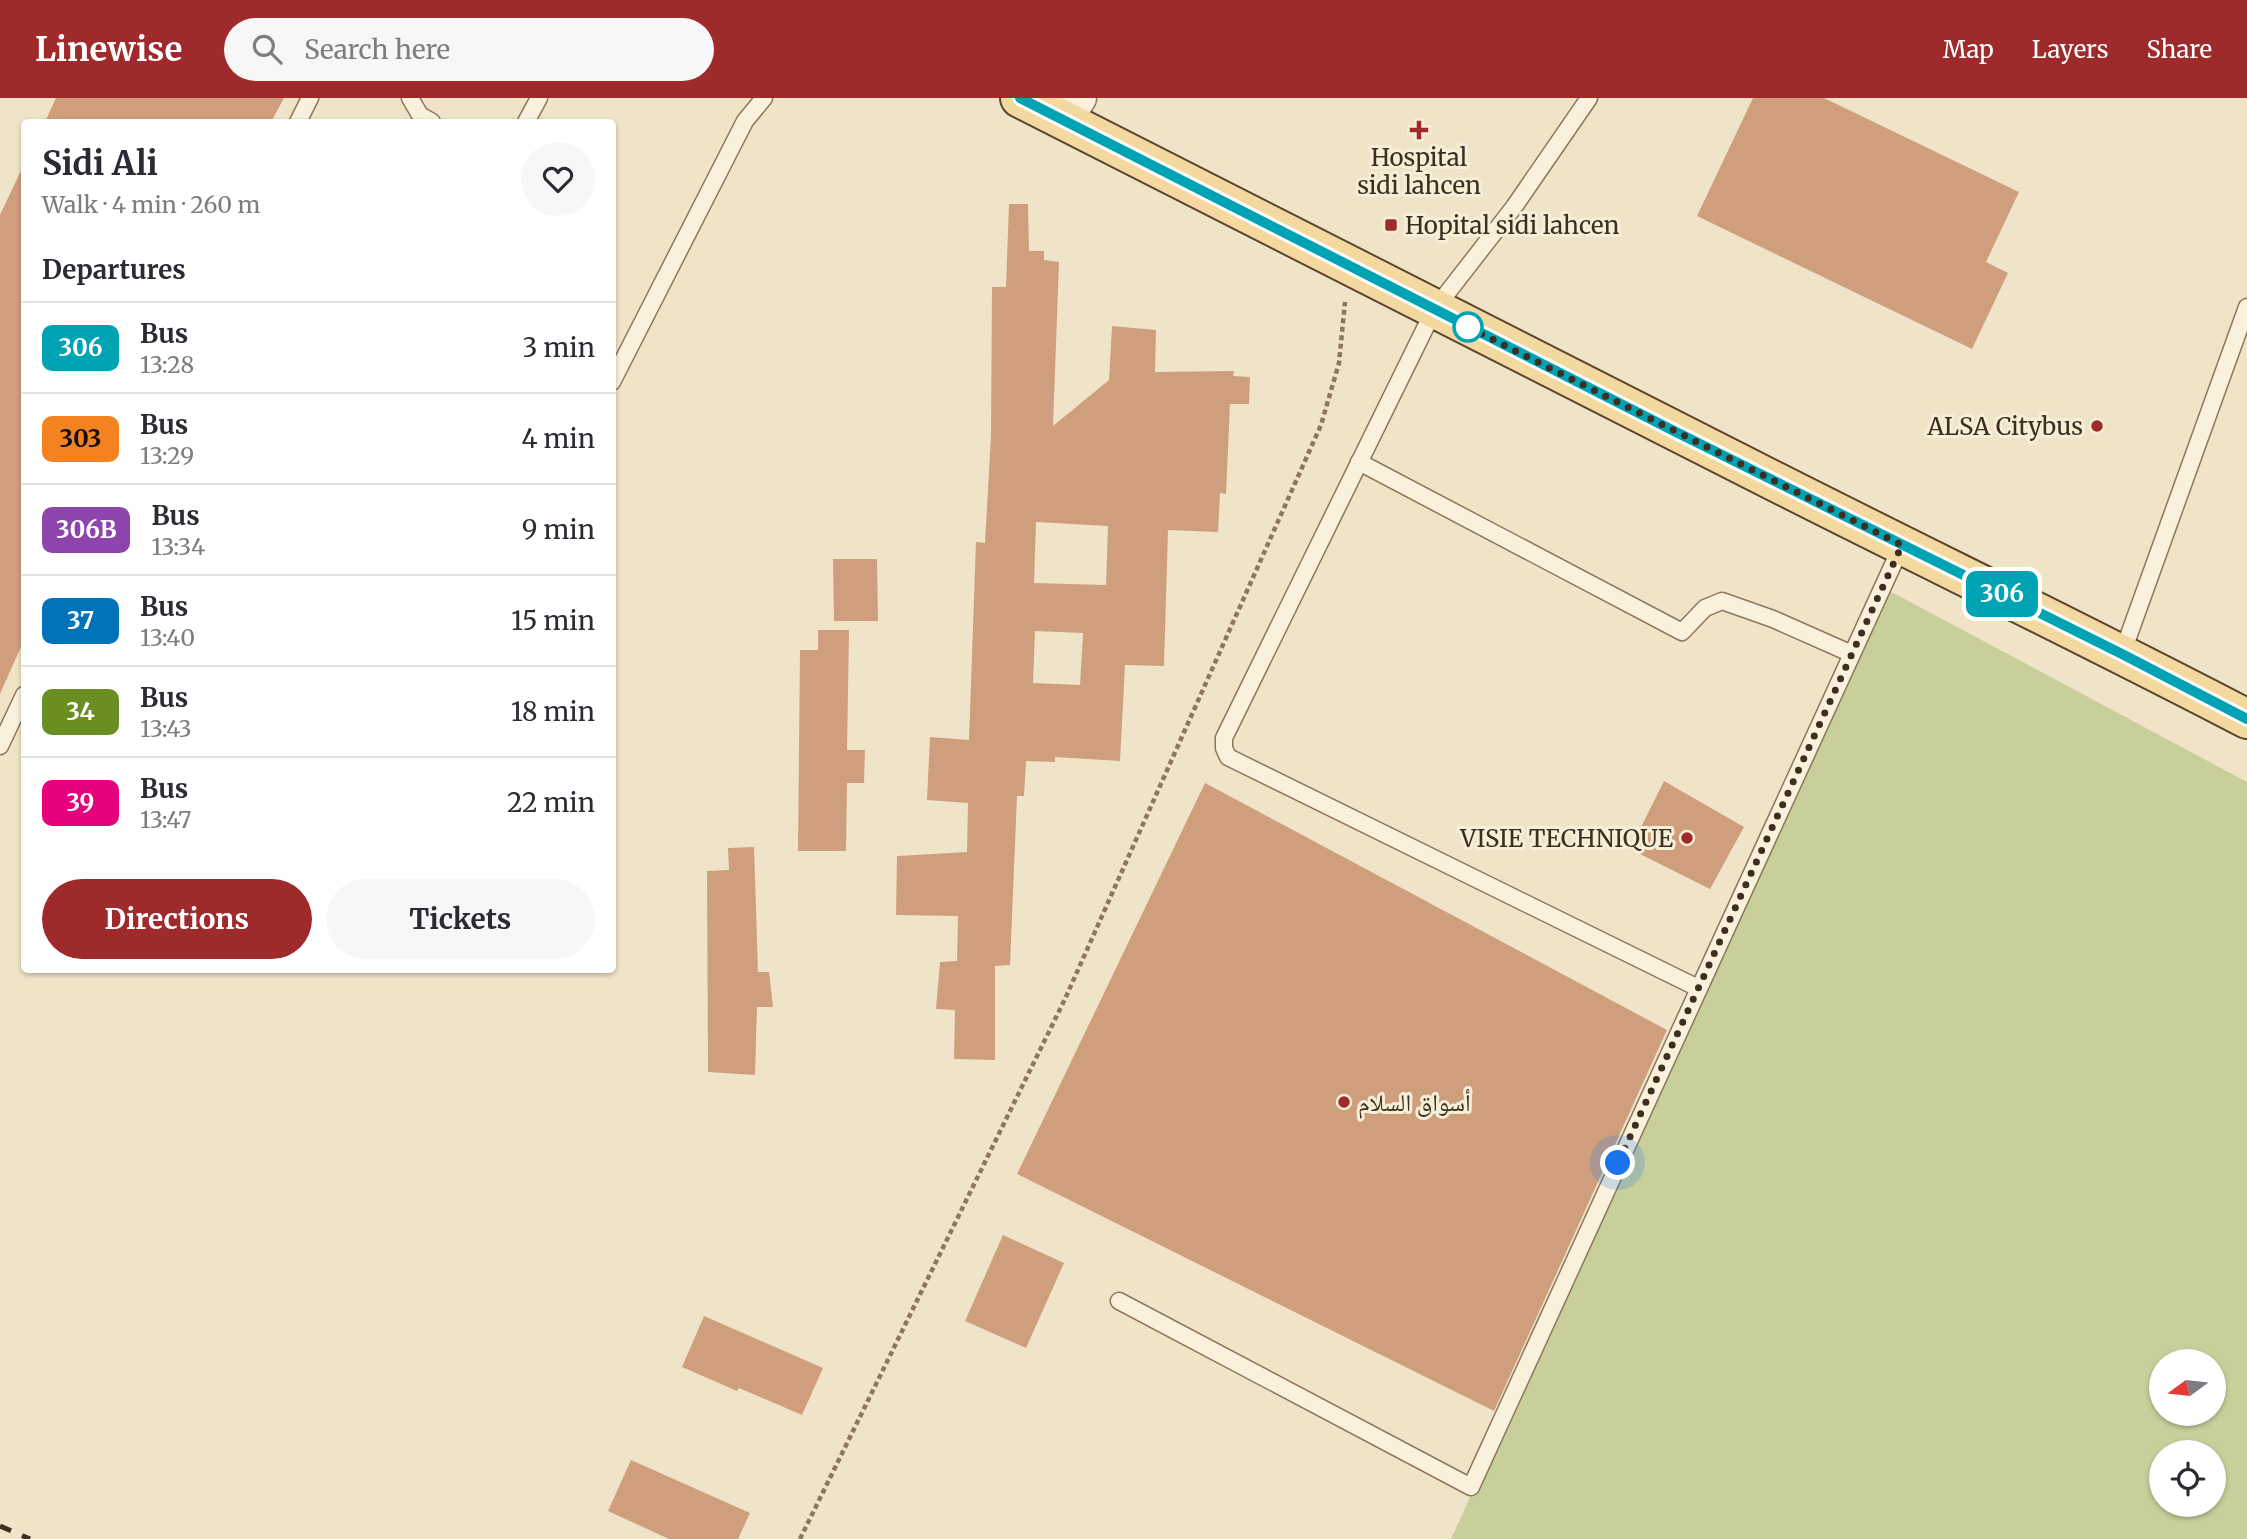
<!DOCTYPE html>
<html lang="en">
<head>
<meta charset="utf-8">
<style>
	body { margin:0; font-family:Merriweather,"Noto Naskh Arabic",serif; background:#f7f7f7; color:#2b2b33; height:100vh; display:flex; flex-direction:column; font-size:26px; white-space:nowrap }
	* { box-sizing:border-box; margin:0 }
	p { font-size:23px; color:#7c7c81 }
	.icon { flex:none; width:38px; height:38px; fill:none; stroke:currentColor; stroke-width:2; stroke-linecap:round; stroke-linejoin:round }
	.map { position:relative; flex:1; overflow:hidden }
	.details { position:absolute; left:21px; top:21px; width:595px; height:854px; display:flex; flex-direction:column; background:#fff; border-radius:7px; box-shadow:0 2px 5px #0004 }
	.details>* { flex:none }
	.badge { padding:0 14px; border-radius:10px; font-size:24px; line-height:46px }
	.needle { width:46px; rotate:255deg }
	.buttons { position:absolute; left:2149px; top:1251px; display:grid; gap:14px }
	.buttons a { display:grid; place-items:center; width:77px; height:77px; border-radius:50%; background:#fff; box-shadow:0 2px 5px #0004; font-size:35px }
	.you { position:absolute; width:35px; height:35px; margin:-18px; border:5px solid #fff; border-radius:50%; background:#1a73e8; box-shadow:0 0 0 10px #1a73e833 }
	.map>.badge { position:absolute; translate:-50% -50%; box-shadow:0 0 0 4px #fff }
	h2 { padding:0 21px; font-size:26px; line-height:63px }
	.round { display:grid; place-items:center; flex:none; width:74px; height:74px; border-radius:37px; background:#f7f7f7 }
	.summary { display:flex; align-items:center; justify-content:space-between; height:119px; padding:0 21px }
	h1 { font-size:33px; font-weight:700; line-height:52px }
	.primary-button { display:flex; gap:14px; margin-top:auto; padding:14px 21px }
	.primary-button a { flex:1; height:80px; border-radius:42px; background:#9e2a2b; color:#fff; font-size:28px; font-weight:700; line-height:80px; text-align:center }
	.primary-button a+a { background:#f7f7f7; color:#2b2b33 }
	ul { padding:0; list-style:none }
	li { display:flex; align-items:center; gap:21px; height:91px; padding:0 21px; border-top:2px solid #e1e1e2 }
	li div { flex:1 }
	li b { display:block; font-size:26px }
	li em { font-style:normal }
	li .badge { min-width:77px; font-weight:700; text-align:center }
	header { display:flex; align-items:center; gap:42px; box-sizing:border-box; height:98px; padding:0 35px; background:#9e2a2b; color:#fff }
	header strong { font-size:33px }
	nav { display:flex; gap:38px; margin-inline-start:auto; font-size:24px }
	.search { width:490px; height:63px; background:#f7f7f7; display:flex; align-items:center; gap:18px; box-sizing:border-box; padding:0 24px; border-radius:38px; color:#7c7c81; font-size:26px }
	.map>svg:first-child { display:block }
	.green { fill:#c9cf9b; fill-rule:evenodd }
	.building { fill:#cf9f7d; fill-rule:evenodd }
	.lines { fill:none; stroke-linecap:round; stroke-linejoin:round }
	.lane-casing { stroke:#8d765c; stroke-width:19 }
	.street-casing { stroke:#8d765c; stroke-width:35 }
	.primary-casing { stroke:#5b4430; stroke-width:42 }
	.path { stroke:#8d765c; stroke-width:4.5; stroke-dasharray:5 3.5; stroke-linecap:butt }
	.lane { stroke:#faf1dc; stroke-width:16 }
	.street { stroke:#faf1dc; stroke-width:32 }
	.primary { stroke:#f3d9a0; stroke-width:38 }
	.rail { stroke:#3d2e20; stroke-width:5; stroke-dasharray:12 12; stroke-linecap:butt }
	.line-casing { stroke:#fff; stroke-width:16 }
	.line { stroke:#00a3b4; stroke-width:10 }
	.walk { stroke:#3d2e20; stroke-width:7; stroke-dasharray:0 12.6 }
	.poi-dot { fill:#9e2a2b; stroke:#f7eed8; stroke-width:2.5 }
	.stop-dot { fill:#fff; stroke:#00a3b4; stroke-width:3.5 }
	.labels { text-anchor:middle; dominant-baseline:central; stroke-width:6; stroke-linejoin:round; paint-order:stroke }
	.poi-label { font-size:24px; fill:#3d2e20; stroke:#f7eed8; text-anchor:start }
</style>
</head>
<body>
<header>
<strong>Linewise</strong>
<div class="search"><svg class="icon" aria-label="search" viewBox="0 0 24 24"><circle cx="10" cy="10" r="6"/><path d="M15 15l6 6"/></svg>Search here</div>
<nav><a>Map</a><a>Layers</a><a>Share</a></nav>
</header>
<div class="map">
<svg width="2247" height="1441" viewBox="0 0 2247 1441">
	<rect width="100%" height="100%" fill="#f0e4c8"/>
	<path class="green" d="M1886,491L2247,684V1441H1451ZM2161,1264H2214V1316H2161ZM2161,1354H2214V1407H2161Z"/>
	<g class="building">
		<path d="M56,0H284L271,24H45Z"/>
		<path d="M1753,0H1824L2019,94L1986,164L2008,175L1972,251L1697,118Z"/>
		<path d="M24,66V542L0,596V117Z"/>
		<path d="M1009,106H1028L1029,153H1044V162L1059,164L1053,328L1109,282L1112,228L1156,232L1155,274L1234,273L1233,278L1250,279L1249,306H1230L1226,396L1220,395L1218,434L1168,432L1164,568L1125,567L1120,663L1055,659V664L1026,663L1024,698H1017L1010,867L995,868V962L954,961L955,912L936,911L940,864L957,863L958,818L896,817L897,758L967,754L968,705L927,702L930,639L969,642L976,444L985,445L991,338L992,189H1006ZM1036,424L1108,428L1106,487L1034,485ZM1035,533L1083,535L1080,587L1033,585Z"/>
		<path d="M833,461H877L878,523H834Z"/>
		<path d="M818,532H849L847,652H865L864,685H847L846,753H798L800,552H818Z"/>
		<path d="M1664,683L1744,729L1710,791L1630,751Z"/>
		<path d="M1205,685L1667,932L1494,1313L1017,1076Z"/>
		<path d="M754,749L758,874H769L773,909H757L755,977L708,974L707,773L729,772L728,750Z"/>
		<path d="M1003,1137L1064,1165L1026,1250L965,1223Z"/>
		<path d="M704,1218L823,1270L802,1317L739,1290L737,1293L682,1269Z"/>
		<path d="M631,1362L750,1415L738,1441H669L608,1413Z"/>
	</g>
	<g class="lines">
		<g class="lane-casing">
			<g id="lane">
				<path d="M410,0L420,17L432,24"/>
				<path d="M1589,0L1514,109L1434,212L1224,640V650L1228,659L1698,890"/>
				<path d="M298,24L310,0"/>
				<path d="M526,24L539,0"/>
				<path d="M612,284L745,23L764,0"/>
				<path d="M1359,364L1682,534L1705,510L1722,503L1773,521L1852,556"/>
				<path d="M2122,556L2247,209"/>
				<path d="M0,648L24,597"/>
				<path d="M1119,1203L1471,1389L1902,447"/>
			</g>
		</g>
		<g class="street-casing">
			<path id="street" d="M1065,23L1080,0"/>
		</g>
		<g class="primary-casing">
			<path id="primary" d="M1020,0C1272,130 1525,258 1778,385C1934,464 2092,540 2247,621"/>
		</g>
		<path class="path" d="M800,1441L1065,901L1321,327L1339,265L1345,204"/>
		<use href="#lane" class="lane"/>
		<use href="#street" class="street"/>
		<use href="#primary" class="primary"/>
		<path class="rail" d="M0,1428L30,1441"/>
	</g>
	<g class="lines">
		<g class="line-casing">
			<path id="line" d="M1020,0L1674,333L2122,556L2247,621"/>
		</g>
		<use href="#line" class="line"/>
		<path class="walk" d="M1468,229L1458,224L1902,447L1618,1065"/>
	</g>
	<g class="poi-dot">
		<path d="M1415.5 21.5h7v7h7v7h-7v7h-7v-7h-7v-7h7z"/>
		<rect x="1384" y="120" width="14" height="14" rx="3.5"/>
		<circle cx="2097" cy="328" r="7"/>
		<circle cx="1687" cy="740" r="7"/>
		<circle cx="1344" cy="1004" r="7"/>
	</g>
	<circle class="stop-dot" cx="1468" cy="229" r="14"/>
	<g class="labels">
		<g class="poi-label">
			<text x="1419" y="59" text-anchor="middle">Hospital<tspan x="1419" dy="28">sidi lahcen</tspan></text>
			<text x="1405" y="127">Hopital sidi lahcen</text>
			<text x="2083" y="328" text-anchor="end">ALSA Citybus</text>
			<text x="1673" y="740" text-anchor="end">VISIE TECHNIQUE</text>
			<text x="1358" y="1004">أسواق السلام</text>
		</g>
	</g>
</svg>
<div class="buttons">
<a><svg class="needle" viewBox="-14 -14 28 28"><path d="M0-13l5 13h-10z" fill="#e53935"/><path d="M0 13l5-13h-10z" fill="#7c7c81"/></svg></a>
<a><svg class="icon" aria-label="locate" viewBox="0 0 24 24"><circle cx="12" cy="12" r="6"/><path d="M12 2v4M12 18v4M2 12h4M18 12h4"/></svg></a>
</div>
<div class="you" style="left:1618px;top:1065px"></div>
<b class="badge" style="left:2002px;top:496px;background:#00a3b4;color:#fff">306</b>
<section class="details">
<div class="summary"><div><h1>Sidi Ali</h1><p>Walk · 4 min · 260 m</p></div><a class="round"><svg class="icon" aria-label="heart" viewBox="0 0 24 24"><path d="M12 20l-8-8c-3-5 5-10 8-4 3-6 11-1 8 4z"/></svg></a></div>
<h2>Departures</h2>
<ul>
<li><span class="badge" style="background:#00a3b4;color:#fff">306</span><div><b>Bus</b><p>13:28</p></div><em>3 min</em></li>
<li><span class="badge" style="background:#f58220;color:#111">303</span><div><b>Bus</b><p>13:29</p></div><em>4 min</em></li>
<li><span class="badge" style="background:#8e44ad;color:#fff">306B</span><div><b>Bus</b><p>13:34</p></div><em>9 min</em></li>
<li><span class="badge" style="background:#0072bc;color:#fff">37</span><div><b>Bus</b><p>13:40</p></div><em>15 min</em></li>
<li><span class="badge" style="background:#6b8e23;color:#fff">34</span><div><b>Bus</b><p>13:43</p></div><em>18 min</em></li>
<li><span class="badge" style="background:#e6007e;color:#fff">39</span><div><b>Bus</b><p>13:47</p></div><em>22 min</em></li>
</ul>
<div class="primary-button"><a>Directions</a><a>Tickets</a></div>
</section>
</div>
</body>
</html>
